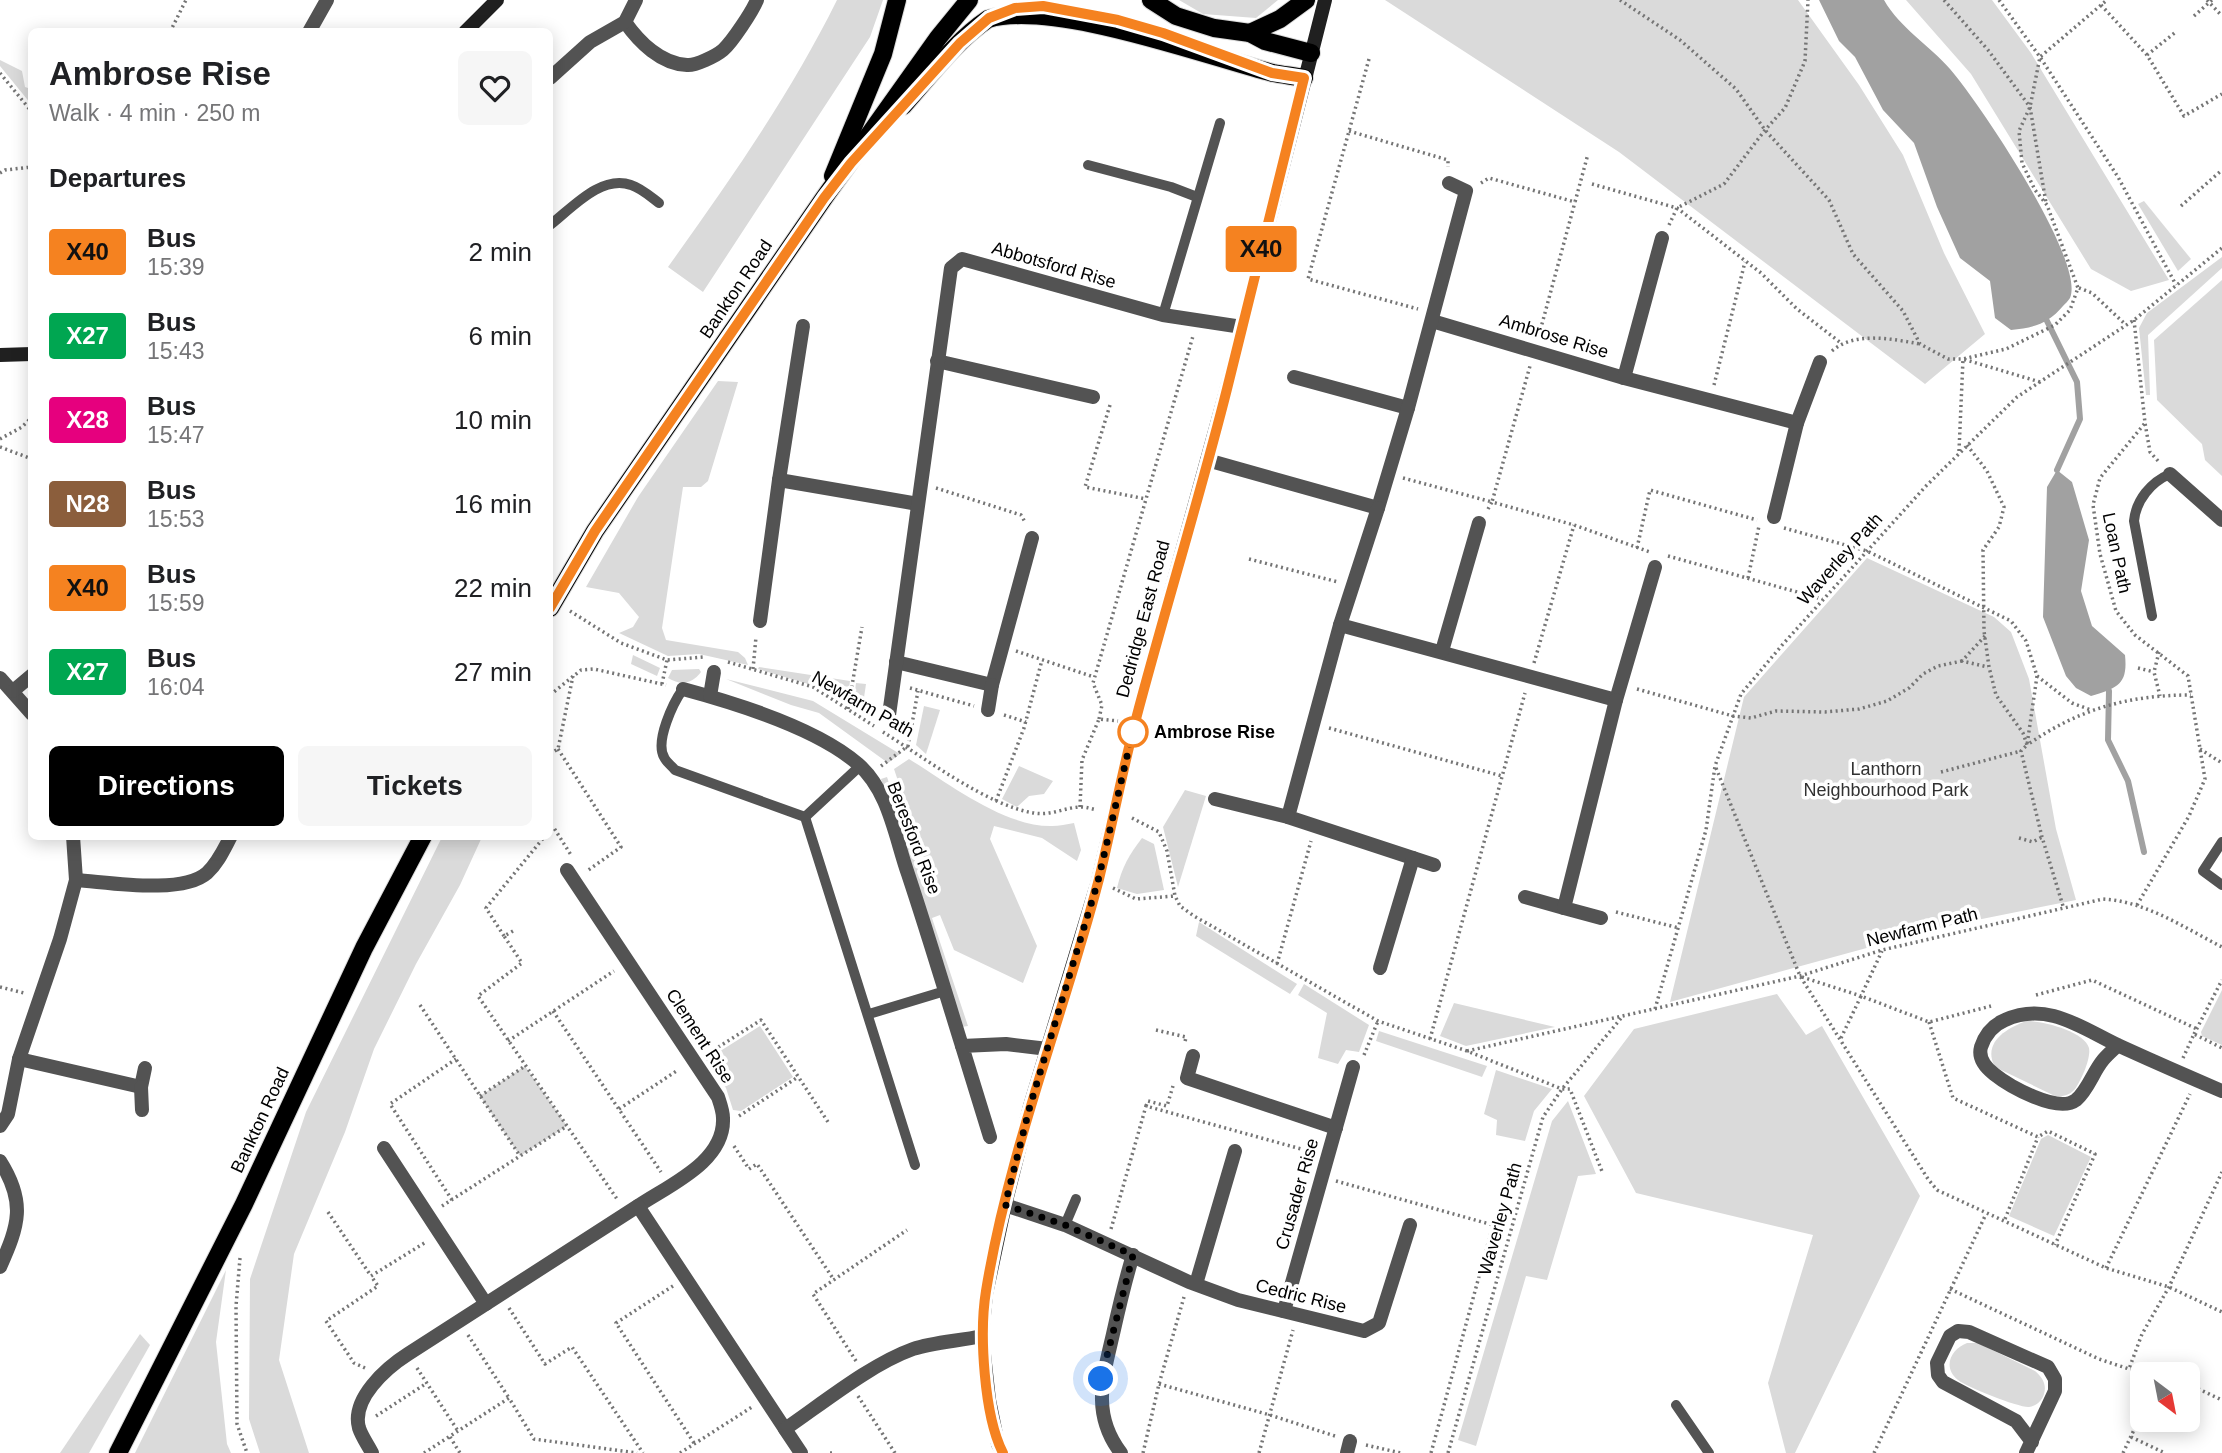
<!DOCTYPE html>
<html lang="en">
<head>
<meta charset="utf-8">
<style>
	body { margin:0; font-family:Helvetica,sans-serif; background:#f6f6f6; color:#202124; height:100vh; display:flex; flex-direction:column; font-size:26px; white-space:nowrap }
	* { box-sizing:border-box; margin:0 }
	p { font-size:23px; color:#757577 }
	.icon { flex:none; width:38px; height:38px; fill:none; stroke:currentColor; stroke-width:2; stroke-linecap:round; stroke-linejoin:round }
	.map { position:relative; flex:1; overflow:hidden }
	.side { position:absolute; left:28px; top:28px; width:525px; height:812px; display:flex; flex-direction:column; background:#fff; border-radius:10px; box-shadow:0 4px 18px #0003 }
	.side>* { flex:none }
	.badge { padding:0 14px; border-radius:5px; font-size:24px; line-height:46px }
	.needle { width:46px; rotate:148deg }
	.controls { position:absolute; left:2130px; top:1362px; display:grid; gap:14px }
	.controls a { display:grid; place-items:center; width:70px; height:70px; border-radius:10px; background:#fff; box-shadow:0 4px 18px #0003; font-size:35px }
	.you { position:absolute; width:35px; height:35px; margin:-18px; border:5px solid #fff; border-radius:50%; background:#1a73e8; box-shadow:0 0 0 10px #1a73e833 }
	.map>.badge { position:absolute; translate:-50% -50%; box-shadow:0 0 0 4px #fff }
	h2 { padding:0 21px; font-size:26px; line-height:63px }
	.round { display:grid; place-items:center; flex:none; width:74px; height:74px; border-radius:10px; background:#f6f6f6 }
	.overview { display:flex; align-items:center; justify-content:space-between; height:119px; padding:0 21px }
	h1 { font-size:33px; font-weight:700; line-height:52px }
	.primary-button { display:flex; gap:14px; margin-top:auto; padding:14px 21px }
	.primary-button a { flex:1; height:80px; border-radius:10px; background:#000; color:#fff; font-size:28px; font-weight:700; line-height:80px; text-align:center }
	.primary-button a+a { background:#f6f6f6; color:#202124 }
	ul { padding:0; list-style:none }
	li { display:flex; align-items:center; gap:21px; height:84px; padding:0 21px }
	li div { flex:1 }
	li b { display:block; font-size:26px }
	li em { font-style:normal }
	li .badge { min-width:77px; font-weight:700; text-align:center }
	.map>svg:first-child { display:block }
	.green { fill:#dadada }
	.water { fill:#a1a1a1 }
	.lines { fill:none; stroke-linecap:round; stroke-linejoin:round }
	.stream { stroke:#a1a1a1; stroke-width:6 }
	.primary-casing { stroke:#dbdbdb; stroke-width:20 }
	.path { stroke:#757575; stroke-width:3.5; stroke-dasharray:2 3.5; stroke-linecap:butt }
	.lane { stroke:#535353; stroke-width:10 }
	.street { stroke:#535353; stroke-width:14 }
	.secondary { stroke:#202020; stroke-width:14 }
	.primary { stroke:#000; stroke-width:18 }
	.line-casing { stroke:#fff; stroke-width:16 }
	.line { stroke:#f58220; stroke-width:10 }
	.walk { stroke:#000; stroke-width:7; stroke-dasharray:0 12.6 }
	.stop-dot { fill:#fff; stroke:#f58220; stroke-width:3.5 }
	.labels { text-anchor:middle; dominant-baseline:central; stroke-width:7; stroke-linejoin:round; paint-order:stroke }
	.street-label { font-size:18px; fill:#000; stroke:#fff }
	.stop-label { font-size:18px; font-weight:bold; fill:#000; stroke:#fff; text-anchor:start }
	.park-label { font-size:18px; fill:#313131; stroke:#fff }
</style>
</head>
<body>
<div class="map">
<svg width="2222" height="1453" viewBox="0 0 2222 1453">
	<rect width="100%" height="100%" fill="#fff"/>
	<g class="green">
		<path d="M837,0H883L870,37L703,292L668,267C730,180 790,95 837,0Z"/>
		<path d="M1179,0H1278L1256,18L1203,14Z"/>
		<path d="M1385,0H1798L1859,85L1903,155L1944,253L1985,334L1925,384L1619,152Z"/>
		<path d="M1906,0H1992L2031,53L2169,280L2131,291L2091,269L1971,74Z"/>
		<path d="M0,60L22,71L25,87L31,89V104L0,66Z"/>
		<path d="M2144,201L2191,259L2178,271L2138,204Z"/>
		<path d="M2222,257V268L2148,335L2150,395H2146L2139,328L2147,313Z"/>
		<path d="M2222,280V476L2205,460L2202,444L2157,400L2154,340Z"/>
		<path d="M718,381L738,382L708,481L701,487H683L662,628L666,640L738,652L745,658L748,665L699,654L668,656L619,633L633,627L639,617L619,593L586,587L638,497Z"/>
		<path d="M1867,558L1994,617L2011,632L2029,679L2056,829L2076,900L1947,926L1670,1002L1744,697Z"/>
		<path d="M633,655L660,668L657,676L631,664Z"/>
		<path d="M759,667L850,681L847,704L815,686L758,669Z"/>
		<path d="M699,669L701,672C692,684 681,686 668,678L672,670Z"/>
		<path d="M726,679L813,701L900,754L888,763L819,713L791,705Z"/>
		<path d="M856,683L866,684L862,711L853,706Z"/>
		<path d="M924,706L940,710L926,754L916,745Z"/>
		<path d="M909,759C948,783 1004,827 1052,826C1059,826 1067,824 1074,823L1081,850L1077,861L1042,838L994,826L990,839L1037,946L1023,983L954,950L940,915L932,918L968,1026L961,1027L881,779L887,777L924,887L932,882L894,769Z"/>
		<path d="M1019,766L1053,781L1044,794L1029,796L1017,807L1002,799Z"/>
		<path d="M1185,790L1206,796L1178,887L1163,827Z"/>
		<path d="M442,837H482L460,885L416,964L374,1049L345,1132L294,1254L279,1360L309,1453H260L249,1419L250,1279L306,1112Z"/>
		<path d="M1142,838L1154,844L1164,890L1137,894L1117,888C1122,867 1129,855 1142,838Z"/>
		<path d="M1199,922L1297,984L1290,994L1196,936Z"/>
		<path d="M1304,984L1369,1025L1359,1052L1346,1050L1338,1064L1318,1058L1327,1013L1298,995Z"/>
		<path d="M2222,990V1045L2202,1036L2201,1032Z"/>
		<path d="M1777,994L1806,1035L1822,1026L1920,1196L1795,1453H1786L1768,1383L1813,1235L1636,1193L1584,1096L1634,1029Z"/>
		<path d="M1454,1003L1555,1027L1466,1046L1440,1036Z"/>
		<path d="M2027,1021C2042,1021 2084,1031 2089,1048C2091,1059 2081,1080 2075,1089C2070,1095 2063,1097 2055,1096L1995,1067C1982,1043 2006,1028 2027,1021Z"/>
		<path d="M760,1026L793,1077L741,1111L733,1110L726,1088L706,1060Z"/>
		<path d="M1379,1031L1487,1066L1482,1077L1376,1041Z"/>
		<path d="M525,1066L567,1126L520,1156L480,1096Z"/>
		<path d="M1496,1070L1552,1089L1534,1111L1525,1141L1496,1135L1497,1120L1484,1114Z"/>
		<path d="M1568,1101L1596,1174L1578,1176L1547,1280L1526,1276L1476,1446L1458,1440L1552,1121Z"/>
		<path d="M2048,1135L2091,1157L2054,1236L2009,1216L2041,1139Z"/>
		<path d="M226,1270L216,1342L227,1444L231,1453H135Z"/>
		<path d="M140,1334L150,1345L89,1453H60Z"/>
		<path d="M1967,1343H1978L2035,1371C2042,1377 2047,1384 2044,1394C2042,1401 2036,1406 2029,1407C2020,1408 1966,1387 1958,1380C1942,1367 1951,1349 1967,1343Z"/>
	</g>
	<g class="water">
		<path d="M1819,0H1884C1900,28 1929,45 1950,69C1978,101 2086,261 2070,298C2068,301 2065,304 2063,306C2048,324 2033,328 2011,330L1995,318L1990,281L1960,258L1937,207L1914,143L1883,110L1855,57L1839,41Z"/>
		<path d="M2057,470L2072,482L2089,540L2081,591L2092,626L2125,655C2128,684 2118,688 2091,696L2076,688L2066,676L2043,617L2047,487Z"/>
	</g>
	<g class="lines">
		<g class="stream">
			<path d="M2047,321L2077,382L2080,419L2057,470"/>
			<path d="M2109,691L2108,740L2128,781L2144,852"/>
		</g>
		<g class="primary-casing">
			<g id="primary">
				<path d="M1151,0L1176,16L1214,28L1250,33L1265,41L1311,53"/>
				<path d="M1250,33L1280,19L1306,0"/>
				<path d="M903,106C929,77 955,41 988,19C1054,0 1203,55 1273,73C1283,75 1294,76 1304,78"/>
				<path d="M833,176L883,54L897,0"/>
				<path d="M550,608L595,531L824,198L938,38L969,0"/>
				<path d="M118,1453L244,1204L364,948L423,836"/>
			</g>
		</g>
		<g class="path">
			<path d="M1620,0L1680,40L1736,89L1765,130L1829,200L1853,254L1903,311L1920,344L1948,359H1963L2006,349L2055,325L2070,310L2078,288L2047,205L2035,190L2022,163L2019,131L2030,107L2040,57L2107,0"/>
			<path d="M1944,0L1988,50L2030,107L2046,203"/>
			<path d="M1999,0L2040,57L2118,177L2176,285"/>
			<path d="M2207,0L2222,16"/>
			<path d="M2101,5L2147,55L2184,116L2222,94"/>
			<path d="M2194,16L2212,0"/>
			<path d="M170,32L186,0"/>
			<path d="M2147,55L2177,31"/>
			<path d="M1369,59L1308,279L1418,309"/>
			<path d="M0,73L32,112"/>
			<path d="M1349,131L1448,160V167"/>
			<path d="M0,173L5,170L32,167"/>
			<path d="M1481,183L1489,178L1575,202L1588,154"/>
			<path d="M1592,184L1677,208L1761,273L1797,309L1841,343"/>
			<path d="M2181,206L2222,170"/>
			<path d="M1669,225L1677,208L1724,184L1765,130L1785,108L1805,61L1808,0"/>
			<path d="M2079,288L2092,293L2126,325"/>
			<path d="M2134,320L2145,423L2150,452L2159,462"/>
			<path d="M1539,335L1575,202"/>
			<path d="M1832,351C1855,331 1892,339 1920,344"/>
			<path d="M1714,385L1745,262"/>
			<path d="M1110,405L1085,487L1146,499"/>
			<path d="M0,439L22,427L32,417"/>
			<path d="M1967,445L1987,471L2004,507L1999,527L1983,550L1984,631L1989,667L1996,695L2023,733L2027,745C2079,709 2128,695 2191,695"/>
			<path d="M0,447L32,459"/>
			<path d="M1959,451L1963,359L2040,382"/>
			<path d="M1403,478L1492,502L1530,366"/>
			<path d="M936,488L1021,515L1025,522"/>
			<path d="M1488,509L1492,502L1574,525L1650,552"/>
			<path d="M1784,528L1867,551L2011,621L2026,641L2037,676L2027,745L2021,751L2042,837L2063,906"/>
			<path d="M1637,548L1650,490L1757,520"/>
			<path d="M1668,556L1822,599"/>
			<path d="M1249,559L1338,582"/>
			<path d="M1748,578L1759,526"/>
			<path d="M570,611L621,643L667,660L704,657"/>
			<path d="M1985,636L1962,661L1988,667"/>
			<path d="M1016,651L1094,677"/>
			<path d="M2159,652L2154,672L2160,696"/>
			<path d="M728,662L813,687L874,726"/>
			<path d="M1534,663L1574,525"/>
			<path d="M2138,668L2154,672"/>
			<path d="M753,669L756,637"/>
			<path d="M2037,676L2072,703L2091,710"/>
			<path d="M662,684L667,660"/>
			<path d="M910,688L974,706"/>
			<path d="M1637,689L1733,716L1751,718L1776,711L1825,712L1859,709L1887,701L1909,688L1923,674L1938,666L1962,661"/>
			<path d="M550,695L581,670L594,669L666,685"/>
			<path d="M848,709L862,627"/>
			<path d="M1004,715L1026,722"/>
			<path d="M1099,719L1102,705L1093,683L1193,336"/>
			<path d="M1329,728L1502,776"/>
			<path d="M883,732C923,757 988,806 1034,813C1051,816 1066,807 1081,807C1087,807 1092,809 1097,810"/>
			<path d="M558,749L621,847L587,871"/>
			<path d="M2200,749L2222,763"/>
			<path d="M550,754L558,749L573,676"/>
			<path d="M881,766L908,746L918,691"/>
			<path d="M1716,768L1800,976L1928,1179L1937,1190L2106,1268L2169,1287L2222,1312"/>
			<path d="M1941,772L2021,751"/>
			<path d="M996,801L1024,728L1042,660"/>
			<path d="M1080,807L1082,760L1099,719L1118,721"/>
			<path d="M1132,818L1159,832L1167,851L1175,896L1180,906L1194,916L1378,1021L1467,1051L1562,1089H1570L1603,1174"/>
			<path d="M550,830L554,828L571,855"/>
			<path d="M2019,838L2033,842L2042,837"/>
			<path d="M1113,888L1136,899L1175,896"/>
			<path d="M2137,905L2189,816L2205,779L2188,676L2135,635L2116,611L2100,554L2093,505L2100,478L2145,423"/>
			<path d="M1616,912L1679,928"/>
			<path d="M513,931L504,936L522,963L478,996L617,1199"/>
			<path d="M504,936L486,908L545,836"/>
			<path d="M1277,964L1311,841"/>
			<path d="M1802,977L1861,996L1882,951"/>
			<path d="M0,987L24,993"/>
			<path d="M2036,995L2092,980L2197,1029"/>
			<path d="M420,1005L520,1156"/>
			<path d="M1655,1009L1706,830L1715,766L1741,694L1783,644L1926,486L2017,397L2134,320L2222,248"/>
			<path d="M553,1011L661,1172"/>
			<path d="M1929,1022L1953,1098L2038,1137L2048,1131L2095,1154L2055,1245"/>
			<path d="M1156,1030L1186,1037L1185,1042"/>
			<path d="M2194,1034L2222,980"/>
			<path d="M1841,1038L1861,996L1929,1022L1991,1006"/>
			<path d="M1430,1039L1525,693"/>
			<path d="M508,1041L614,971"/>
			<path d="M1467,1051L1800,976L1882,950L2103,899C2145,901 2185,928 2222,947"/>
			<path d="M709,1053L761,1020L828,1122"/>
			<path d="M1364,1055L1378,1021"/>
			<path d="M2183,1058L2194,1034L2222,1048"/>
			<path d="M480,1096L525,1066"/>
			<path d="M1146,1106L1148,1101L1167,1106L1173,1086"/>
			<path d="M619,1109L678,1070"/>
			<path d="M739,1116L798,1077"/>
			<path d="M734,1146L749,1169L757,1164L834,1280"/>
			<path d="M1336,1181L1493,1225"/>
			<path d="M452,1200L390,1104L456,1059"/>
			<path d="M442,1206L567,1126"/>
			<path d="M328,1212L371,1276"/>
			<path d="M2005,1219L2038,1137"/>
			<path d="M1111,1229L1146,1106L1312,1152"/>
			<path d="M240,1258L236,1306L237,1424L247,1453"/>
			<path d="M2106,1268L2190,1094"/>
			<path d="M673,1286L616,1323L694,1443"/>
			<path d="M1950,1289L2099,1359L2129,1369"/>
			<path d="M509,1308L545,1364L572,1347L643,1453"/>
			<path d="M468,1335L509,1398"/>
			<path d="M856,1361L813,1294L907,1230"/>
			<path d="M365,1368L354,1363L326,1321L378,1286L371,1276L426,1242"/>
			<path d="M417,1368L458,1431"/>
			<path d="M2155,1369L2165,1374"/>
			<path d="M2155,1374V1369H2129L2142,1334L2169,1287L2222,1172"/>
			<path d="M1159,1384L1270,1415L1335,1436"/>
			<path d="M2188,1384L2222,1400"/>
			<path d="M858,1396L895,1453"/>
			<path d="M376,1416L427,1383"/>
			<path d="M450,1437L460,1453"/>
			<path d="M2131,1437L2165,1453"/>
			<path d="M1366,1445L1401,1453"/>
			<path d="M424,1453L509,1398L534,1439L637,1453"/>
			<path d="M680,1453L752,1407"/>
			<path d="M830,1453H832"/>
			<path d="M1143,1453L1159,1384L1184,1297"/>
			<path d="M1259,1453L1293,1330"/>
			<path d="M1431,1453L1493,1225L1515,1209"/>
			<path d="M1448,1453L1543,1117L1562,1089L1622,1017"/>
			<path d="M1874,1453L1986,1214"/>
			<path d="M2123,1453L2142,1413"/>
		</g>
		<g class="lane">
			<path d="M1088,165L1171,187L1197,197"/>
			<path d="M550,225C571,209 601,174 631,185C641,188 651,197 659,203"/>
			<path d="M1163,315L1220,123"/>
			<path d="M2152,616L2134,521C2136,500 2151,482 2170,474"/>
			<path d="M683,689C673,703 655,741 664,757C666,762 672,766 675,770L805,817L915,1165"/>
			<path d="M805,817L860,766"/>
			<path d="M2222,842L2203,871L2222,885"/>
			<path d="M869,1014L945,991"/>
			<path d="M1065,1225L1076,1199"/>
			<path d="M1676,1405L1709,1453"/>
		</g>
		<g class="street">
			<path d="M625,22C639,42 661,64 687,65C695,66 716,56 723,50C732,42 752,12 757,0"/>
			<path d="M309,32L327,0"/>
			<path d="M550,78L590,42L625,22L636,0"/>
			<path d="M1432,321L1624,378L1797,423L1820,362"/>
			<path d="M937,361L1093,397"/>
			<path d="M1294,377L1408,408"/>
			<path d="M1624,378L1662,238"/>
			<path d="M1207,460L1378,508L1408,408L1466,191L1449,183"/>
			<path d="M2170,474L2222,520"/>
			<path d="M779,480L803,326"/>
			<path d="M1378,508L1340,625L1288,817L1434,865"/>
			<path d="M1774,517L1797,423"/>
			<path d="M760,621L779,480L918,504"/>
			<path d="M1340,625L1616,700L1655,567"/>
			<path d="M1442,651L1479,523"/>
			<path d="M896,662L992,685L1032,538"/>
			<path d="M0,678L32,714"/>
			<path d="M683,689C735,703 818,729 858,764C889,791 895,837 908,874C927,931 944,988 962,1046"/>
			<path d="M13,691L32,675"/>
			<path d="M710,696L714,672"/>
			<path d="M988,710L992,685"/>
			<path d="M889,715L951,268L962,259L1163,315L1242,327"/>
			<path d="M1215,799L1288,817"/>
			<path d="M567,870L718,1097C720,1103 723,1111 723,1118C725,1162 669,1185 638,1206"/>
			<path d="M76,880C108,882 182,895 207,873C218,863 224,849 231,836"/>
			<path d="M1525,897L1564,908"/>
			<path d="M1601,918L1564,908L1616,700"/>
			<path d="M1380,968L1413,858"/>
			<path d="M2118,1045C2113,1050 2107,1055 2103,1060C2093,1072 2088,1090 2076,1100C2058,1114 2009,1086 1994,1074C1985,1067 1978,1058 1981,1047C1985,1035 1993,1025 2005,1020C2050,1000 2085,1031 2124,1048C2157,1063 2189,1077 2222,1091"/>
			<path d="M1193,1056L1187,1078L1336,1128"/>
			<path d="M19,1059L141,1087L145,1068"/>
			<path d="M141,1087L142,1110"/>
			<path d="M0,1126L8,1114L19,1059L60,939L76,880L73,836"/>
			<path d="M990,1137L962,1046L1006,1044L1048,1049"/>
			<path d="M384,1148L486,1304"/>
			<path d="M0,1161C26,1202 19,1225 0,1267"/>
			<path d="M1005,1205L1065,1225L1189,1282L1238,1300L1364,1331L1379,1323L1410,1225"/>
			<path d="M1196,1284L1235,1151"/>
			<path d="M1284,1311L1353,1067"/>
			<path d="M372,1453C368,1445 362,1437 359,1428C351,1399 386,1368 408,1354L638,1206L785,1429"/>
			<path d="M801,1453L785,1429C823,1403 871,1364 913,1349C934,1342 960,1341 982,1336"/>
			<path d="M1121,1453C1091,1414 1103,1377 1113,1334C1119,1307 1125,1281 1133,1255"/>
			<path d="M1347,1453L1350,1441"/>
			<path d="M2026,1453L2055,1391V1379L2048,1367L1969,1332L1958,1331L1950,1336L1937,1363L1938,1375L1943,1382L2016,1421L2032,1442"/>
		</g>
		<g class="secondary">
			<path d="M465,32L497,0"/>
			<path d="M0,355L32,354"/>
			<path d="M1003,1453L998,1444L989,1400L982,1336L986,1294L1005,1205L1030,1106L1098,881L1135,722L1226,391L1325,0"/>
		</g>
		<use href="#primary" class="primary"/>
	</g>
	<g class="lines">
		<g class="line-casing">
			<path id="line" d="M550,608L595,531L824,198L851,163L960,43L989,18L1015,8L1043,6L1118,20L1163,33L1272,73L1304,78C1278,181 1253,285 1227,389C1199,500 1165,609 1136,719C1122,772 1112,826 1099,879C1063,1017 1009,1150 986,1291C979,1333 984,1416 1003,1453"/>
		</g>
		<use href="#line" class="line"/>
		<path class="walk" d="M1101,1379L1133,1255L1065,1225L1005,1205L1030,1106L1098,881L1135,722L1133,732"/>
	</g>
	<circle class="stop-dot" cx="1133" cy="732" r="14"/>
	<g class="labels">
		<g class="street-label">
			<text transform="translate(1054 265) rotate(16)">Abbotsford Rise</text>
			<text transform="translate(736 289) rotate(-56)">Bankton Road</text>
			<text transform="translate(1554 336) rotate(17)">Ambrose Rise</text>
			<text transform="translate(2117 553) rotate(78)">Loan Path</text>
			<text transform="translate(1840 559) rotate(-48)">Waverley Path</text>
			<text transform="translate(1143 619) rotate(-75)">Dedridge East Road</text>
			<text transform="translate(863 704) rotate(30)">Newfarm Path</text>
			<text transform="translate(914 838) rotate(69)">Beresford Rise</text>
			<text transform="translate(1922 927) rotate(-14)">Newfarm Path</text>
			<text transform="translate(700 1036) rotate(57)">Clement Rise</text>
			<text transform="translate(260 1120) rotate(-65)">Bankton Road</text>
			<text transform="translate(1297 1194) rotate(-74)">Crusader Rise</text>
			<text transform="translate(1500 1219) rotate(-74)">Waverley Path</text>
			<text transform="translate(1301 1296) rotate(14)">Cedric Rise</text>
		</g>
		<g class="stop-label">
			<text x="1154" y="732">Ambrose Rise</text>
		</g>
		<g class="park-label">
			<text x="1886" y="769">Lanthorn<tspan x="1886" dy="21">Neighbourhood Park</tspan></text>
		</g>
	</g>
</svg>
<div class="controls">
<a><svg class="needle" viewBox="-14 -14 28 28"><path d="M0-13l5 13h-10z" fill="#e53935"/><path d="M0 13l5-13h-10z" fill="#757577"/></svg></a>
</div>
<div class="you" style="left:1101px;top:1379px"></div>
<b class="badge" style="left:1261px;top:249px;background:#f58220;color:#111">X40</b>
<section class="side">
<div class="overview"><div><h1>Ambrose Rise</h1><p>Walk · 4 min · 250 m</p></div><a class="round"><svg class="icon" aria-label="heart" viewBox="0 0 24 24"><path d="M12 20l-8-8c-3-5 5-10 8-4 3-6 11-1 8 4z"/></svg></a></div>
<h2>Departures</h2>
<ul>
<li><span class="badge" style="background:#f58220;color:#111">X40</span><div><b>Bus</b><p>15:39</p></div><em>2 min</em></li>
<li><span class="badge" style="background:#00a651;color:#fff">X27</span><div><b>Bus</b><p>15:43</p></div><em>6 min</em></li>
<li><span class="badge" style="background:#e6007e;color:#fff">X28</span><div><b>Bus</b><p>15:47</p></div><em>10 min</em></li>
<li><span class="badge" style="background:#8b5e3c;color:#fff">N28</span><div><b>Bus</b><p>15:53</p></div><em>16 min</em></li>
<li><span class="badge" style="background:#f58220;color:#111">X40</span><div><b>Bus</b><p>15:59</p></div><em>22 min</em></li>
<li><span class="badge" style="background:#00a651;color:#fff">X27</span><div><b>Bus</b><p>16:04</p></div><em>27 min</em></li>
</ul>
<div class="primary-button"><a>Directions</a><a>Tickets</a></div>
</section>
</div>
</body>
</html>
